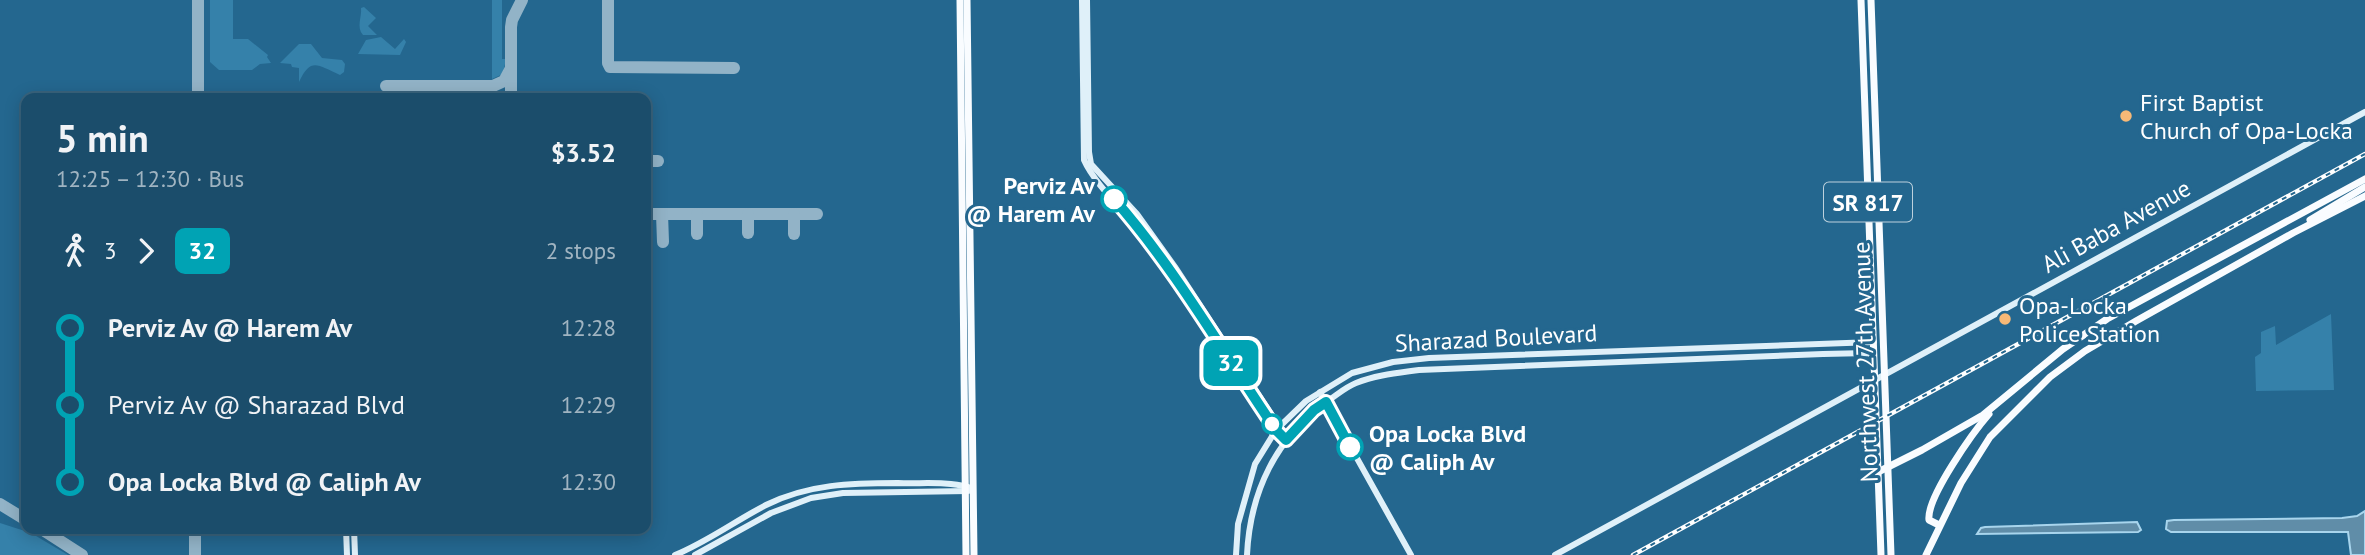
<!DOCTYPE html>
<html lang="en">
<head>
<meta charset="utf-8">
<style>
	body { margin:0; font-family:"PT Sans",sans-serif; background:#285773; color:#f1f3f6; height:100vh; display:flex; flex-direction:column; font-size:26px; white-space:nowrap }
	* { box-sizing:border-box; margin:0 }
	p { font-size:23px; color:#a0b4c1 }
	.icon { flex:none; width:38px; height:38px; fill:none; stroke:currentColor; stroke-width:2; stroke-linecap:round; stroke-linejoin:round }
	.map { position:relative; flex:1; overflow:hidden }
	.drawer { position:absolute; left:21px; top:93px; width:630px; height:441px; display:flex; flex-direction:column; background:#1b4d6b; border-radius:14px; box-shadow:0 4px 18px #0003,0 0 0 2px #39647e }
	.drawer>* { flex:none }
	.badge { padding:0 14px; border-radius:10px; font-size:24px; line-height:46px }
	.map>.badge { position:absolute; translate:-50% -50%; box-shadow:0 0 0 4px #fff }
	.legs { display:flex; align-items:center; gap:10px; height:77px; padding:0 35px; font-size:23px }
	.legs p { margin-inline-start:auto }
	.head { display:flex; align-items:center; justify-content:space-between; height:119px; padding:0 35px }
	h1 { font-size:38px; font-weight:800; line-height:52px }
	ul { padding:0 35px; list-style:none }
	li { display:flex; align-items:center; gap:24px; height:77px; font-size:26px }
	li i { display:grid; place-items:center; width:10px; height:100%; margin:0 9px; background:currentColor }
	li i::after { content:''; width:18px; height:18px; margin:-9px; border:5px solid; border-radius:50%; background:#1b4d6b }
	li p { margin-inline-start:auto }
	li:first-child i { background:linear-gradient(#0000 50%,currentColor 0) }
	li:last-child i { background:linear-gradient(currentColor 50%,#0000 0) }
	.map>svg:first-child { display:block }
	.green { fill:#3581aa }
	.water { fill:#608da8; stroke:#a8d5ed; stroke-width:2 }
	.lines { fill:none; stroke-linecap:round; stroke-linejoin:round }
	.taxiway { stroke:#92b3c7; stroke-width:12 }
	.secondary { stroke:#dff0f9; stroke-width:6 }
	.primary { stroke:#f9fcff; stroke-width:7 }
	.rail-casing { stroke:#fff; stroke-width:4.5 }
	.rail { stroke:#24678f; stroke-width:2; stroke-dasharray:5; stroke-linecap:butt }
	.line-1-casing { stroke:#fff; stroke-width:16 }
	.line-1 { stroke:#00a3b4; stroke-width:10 }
	.poi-dot { fill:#f7b977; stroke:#24678f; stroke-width:2.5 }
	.stop-1-dot { fill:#fff; stroke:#00a3b4; stroke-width:3.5 }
	.labels { text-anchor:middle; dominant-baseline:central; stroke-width:6; stroke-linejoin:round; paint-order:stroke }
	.shield { fill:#24678f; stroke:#bdd1dd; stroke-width:2 }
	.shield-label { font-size:23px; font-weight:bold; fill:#fff }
	.poi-label { font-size:24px; fill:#fff; stroke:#24678f; text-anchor:start }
	.stop-label { font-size:24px; font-weight:bold; fill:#fff; stroke:#24678f; text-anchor:end }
	.street-label { font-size:24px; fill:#fff; stroke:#24678f }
</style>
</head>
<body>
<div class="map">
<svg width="2365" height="555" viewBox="0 0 2365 555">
	<rect width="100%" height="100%" fill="#24678f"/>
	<g class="green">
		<path d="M210,0H233V39H248L268,55L267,57L271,63L260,64L252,70H219L210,62Z"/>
		<path d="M492,0H502V59H506L503,74L492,79Z"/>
		<path d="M364,7L376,18L368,26L377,35H363C356,27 362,17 361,8Z"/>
		<path d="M381,37L395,49L404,39L406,42L400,55L358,54L366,40Z"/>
		<path d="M299,44H311L322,58L342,60L345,64L344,72L340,75C317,65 311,57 299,82V68L292,67L291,64L280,63Z"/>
		<path d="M2331,314L2334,390L2256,391L2255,357L2261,353V332L2275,326L2276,345Z"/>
		<path d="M0,523L31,533L68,555H0Z"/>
	</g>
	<g class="water">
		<path d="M2365,511V555H2351L2348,532H2171L2166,529L2167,521L2174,520L2342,518L2357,516Z"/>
		<path d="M2137,522L2141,530L2138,532L1977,534L1981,528L1985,527Z"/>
	</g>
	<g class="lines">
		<g class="taxiway">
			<path d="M198,0V98"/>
			<path d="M608,0V63L610,67L734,68"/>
			<path d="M386,86H493L504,81L511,68"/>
			<path d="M511,98V27L512,20L522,0"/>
			<path d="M646,161H658"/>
			<path d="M646,214H817"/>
			<path d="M662,214L663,242"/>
			<path d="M748,214V233"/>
			<path d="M794,214V234"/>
			<path d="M697,234V214"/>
			<path d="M0,504L26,520"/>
			<path d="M40,528L82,555"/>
			<path d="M195,555V528"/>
		</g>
		<g class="secondary">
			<path d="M1082,0L1084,160C1095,185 1129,216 1147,240C1191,300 1231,364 1273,426L1286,440"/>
			<path d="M1087,0L1089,152L1091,164L1137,214L1175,267L1281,429"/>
			<path d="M1320,392L1411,555"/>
			<path d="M346,528L347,555"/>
			<path d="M354,528L355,555"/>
			<path d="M675,555C707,542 735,521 766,505C808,484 852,483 898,483C921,484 946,481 968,487"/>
			<path d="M695,555L771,513L811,498L843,493L968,491"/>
			<path d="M1236,555L1238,524L1255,464L1276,430L1306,401L1352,373L1393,362L1429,358L1874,342"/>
			<path d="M1247,555C1250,492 1276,437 1329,400C1338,394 1346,387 1356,383C1376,375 1398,373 1419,370L1823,354L1868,353L1874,356"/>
			<path d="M1555,555L2365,112"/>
		</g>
		<g class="primary">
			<path d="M960,0L966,555"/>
			<path d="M967,0L974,555"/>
			<path d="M1861,0L1881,555"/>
			<path d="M1871,0L1891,555"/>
			<path d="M2310,220L2365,187"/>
			<path d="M1878,472L1922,450L1983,415L2063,349L2107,319L2365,179"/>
			<path d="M1939,525L1929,520C1926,498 1974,431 1989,414"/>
			<path d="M1926,555L1961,483L1990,437L2050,377L2085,351L2136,321L2293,233L2365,196"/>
		</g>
		<g class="rail-casing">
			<path id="rail" d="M1633,555L2365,154"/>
		</g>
		<use href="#rail" class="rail"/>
	</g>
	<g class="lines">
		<g class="line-1-casing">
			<path id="line-1" d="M1114,199C1175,268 1224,354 1276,430L1286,440L1314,410L1326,402L1350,447"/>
		</g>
		<use href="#line-1" class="line-1"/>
	</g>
	<g class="poi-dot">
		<circle cx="2126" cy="116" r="7"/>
		<circle cx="2005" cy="319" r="7"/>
	</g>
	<g class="stop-1-dot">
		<circle cx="1114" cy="199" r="12"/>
		<circle cx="1272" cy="424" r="9"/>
		<circle cx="1350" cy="447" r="12"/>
	</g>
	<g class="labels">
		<rect class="shield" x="1824" y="182.5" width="88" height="39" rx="5"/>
		<g class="shield-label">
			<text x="1868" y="202">SR 817</text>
		</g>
		<g class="poi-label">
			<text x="2140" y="102">First Baptist<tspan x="2140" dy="28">Church of Opa-Locka</tspan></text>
			<text x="2019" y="305">Opa-Locka<tspan x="2019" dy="28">Police Station</tspan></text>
		</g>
		<g class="stop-label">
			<text x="1095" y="185">Perviz Av<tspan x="1095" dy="28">@ Harem Av</tspan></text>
			<text x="1369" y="433" text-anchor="start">Opa Locka Blvd<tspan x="1369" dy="28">@ Caliph Av</tspan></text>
		</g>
		<g class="street-label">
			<text transform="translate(2116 226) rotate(-29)">Ali Baba Avenue</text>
			<text transform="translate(1496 338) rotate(-3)">Sharazad Boulevard</text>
			<text transform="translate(1865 362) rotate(-92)">Northwest 27th Avenue</text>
		</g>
	</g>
</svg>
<b class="badge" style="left:1231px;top:363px;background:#00a3b4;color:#fff">32</b>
<section class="drawer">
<div class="head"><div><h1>5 min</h1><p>12:25 – 12:30 · Bus</p></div><b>$3.52</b></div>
<div class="legs"><svg class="icon" aria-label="walk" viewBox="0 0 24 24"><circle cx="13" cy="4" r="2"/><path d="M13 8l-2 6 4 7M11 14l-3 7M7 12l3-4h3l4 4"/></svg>3<svg class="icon" aria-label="forward" viewBox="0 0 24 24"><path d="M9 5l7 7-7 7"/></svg><b class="badge" style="background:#00a3b4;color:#fff">32</b><p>2 stops</p></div>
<ul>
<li><i style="color:#00a3b4"></i><b>Perviz Av @ Harem Av</b><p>12:28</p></li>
<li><i style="color:#00a3b4"></i><span>Perviz Av @ Sharazad Blvd</span><p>12:29</p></li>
<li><i style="color:#00a3b4"></i><b>Opa Locka Blvd @ Caliph Av</b><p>12:30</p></li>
</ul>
</section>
</div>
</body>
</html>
